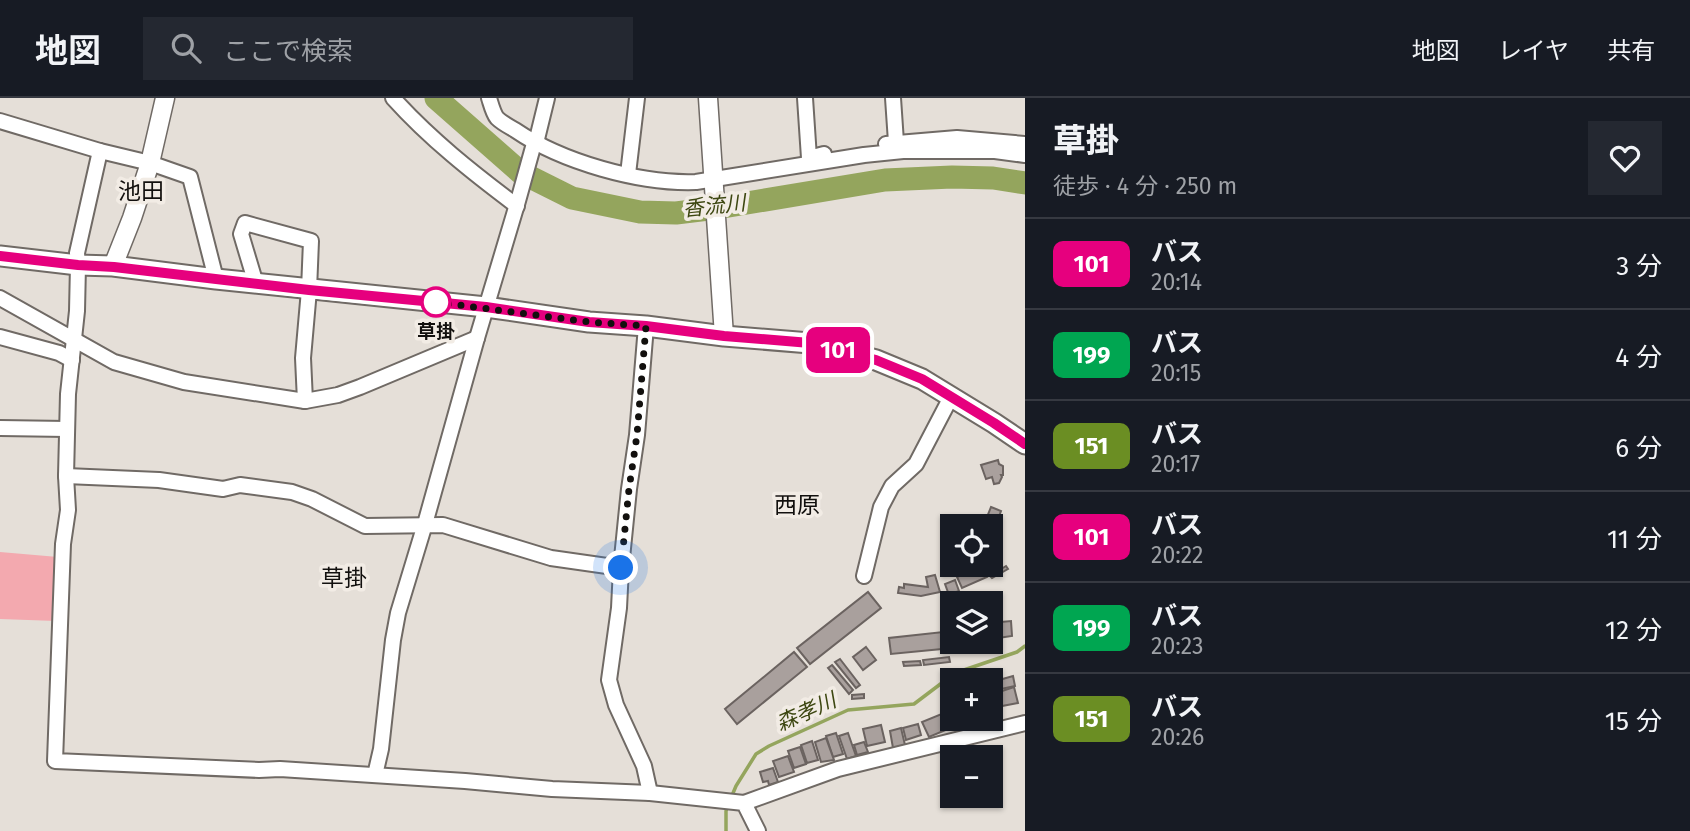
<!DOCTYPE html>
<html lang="ja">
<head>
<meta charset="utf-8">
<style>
	body { margin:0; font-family:"Fira Sans","Noto Sans JP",sans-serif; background:#242831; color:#f1f3f6; height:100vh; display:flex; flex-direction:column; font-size:26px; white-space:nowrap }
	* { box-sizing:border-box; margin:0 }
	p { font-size:23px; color:#9ea1a6 }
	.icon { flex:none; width:38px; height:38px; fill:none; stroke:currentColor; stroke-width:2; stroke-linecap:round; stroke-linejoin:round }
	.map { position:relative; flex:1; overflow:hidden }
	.drawer { display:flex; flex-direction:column; background:#171b24; width:665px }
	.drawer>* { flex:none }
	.badge { padding:0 14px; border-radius:10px; font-size:24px; line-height:46px }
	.tools { position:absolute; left:940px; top:416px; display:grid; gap:14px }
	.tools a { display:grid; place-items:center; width:63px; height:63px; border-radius:0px; background:#171b24; box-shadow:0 2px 5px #0004; font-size:35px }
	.you { position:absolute; width:35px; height:35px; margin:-18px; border:5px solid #fff; border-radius:50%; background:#1a73e8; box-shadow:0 0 0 10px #1a73e833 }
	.map>.badge { position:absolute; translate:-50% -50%; box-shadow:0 0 0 4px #fff }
	.round { display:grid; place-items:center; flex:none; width:74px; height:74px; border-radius:0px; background:#242831 }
	.headline { display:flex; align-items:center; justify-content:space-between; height:119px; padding:0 28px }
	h1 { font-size:33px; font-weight:800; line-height:52px }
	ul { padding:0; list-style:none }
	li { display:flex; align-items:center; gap:21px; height:91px; padding:0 28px; border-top:2px solid #363941 }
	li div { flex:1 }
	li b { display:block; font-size:26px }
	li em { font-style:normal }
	li .badge { min-width:77px; font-weight:700; text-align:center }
	header { display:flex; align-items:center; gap:42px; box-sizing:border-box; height:98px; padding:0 35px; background:#171b24; border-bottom:2px solid #363941 }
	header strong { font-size:33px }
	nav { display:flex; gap:38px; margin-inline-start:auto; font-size:24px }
	.search { width:490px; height:63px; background:#242831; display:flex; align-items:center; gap:18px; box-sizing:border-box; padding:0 24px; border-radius:0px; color:#9ea1a6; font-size:26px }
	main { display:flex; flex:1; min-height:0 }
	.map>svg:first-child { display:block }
	.green { fill:#f3a9af }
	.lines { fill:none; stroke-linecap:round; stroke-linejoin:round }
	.stream { stroke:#94a55d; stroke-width:3.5 }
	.river { stroke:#94a55d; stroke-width:23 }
	.building { fill:#a9a09d; stroke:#6b6360; stroke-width:2 }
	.minor-casing { stroke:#706a65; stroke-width:18 }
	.tertiary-casing { stroke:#706a65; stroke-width:21 }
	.secondary-casing { stroke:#706a65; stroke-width:23 }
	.minor { stroke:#fff; stroke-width:14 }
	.tertiary { stroke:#fff; stroke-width:18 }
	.secondary { stroke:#fff; stroke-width:19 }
	.line-casing { stroke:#fff; stroke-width:16 }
	.line { stroke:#e6007e; stroke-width:10 }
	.walk { stroke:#12100e; stroke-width:7; stroke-dasharray:0 12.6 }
	.stop-dot { fill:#fff; stroke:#e6007e; stroke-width:3.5 }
	.labels { text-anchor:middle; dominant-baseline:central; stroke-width:7; stroke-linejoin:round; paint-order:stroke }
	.stop-label { font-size:19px; font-weight:bold; fill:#12100e; stroke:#f2ece5 }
	.water-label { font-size:21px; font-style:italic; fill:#3d4711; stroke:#f2ece5 }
	.quarter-label { font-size:23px; fill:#12100e; stroke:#f2ece5 }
</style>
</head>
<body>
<header>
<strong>地図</strong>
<div class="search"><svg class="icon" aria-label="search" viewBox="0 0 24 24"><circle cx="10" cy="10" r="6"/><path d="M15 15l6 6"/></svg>ここで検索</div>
<nav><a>地図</a><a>レイヤ</a><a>共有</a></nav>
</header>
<main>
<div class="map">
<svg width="1025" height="733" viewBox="0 0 1025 733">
	<rect width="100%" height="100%" fill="#e5dfd8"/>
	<path class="green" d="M0,454L58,459L56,523L0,521Z"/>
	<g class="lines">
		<g class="stream">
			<path d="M731,700L736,688L756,656L769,648L848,612L914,606L955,575L1017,554L1025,548"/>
			<path d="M726,733V713L728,707"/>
		</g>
		<path class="river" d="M436,0L520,74L572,100L640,114L676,115L717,110L885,82L952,79L993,80L1025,85"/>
	</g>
	<g class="building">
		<path d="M998,362L999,366L1003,368V377H1001L1002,379L999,385L994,386L992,379L986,381L981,367Z"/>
		<path d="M991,409L1001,413L992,437L990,429H983Z"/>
		<path d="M997,462L1000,469L986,476L987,479L962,490L957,479L985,467H990V465Z"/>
		<path d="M1006,468L1008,471L992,480L990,478Z"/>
		<path d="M935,477L940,494L921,498L898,495L899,489L904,490V486L928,489L926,479Z"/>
		<path d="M955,482L959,493L949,497L945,486Z"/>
		<path d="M868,494L881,510L810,566L797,550Z"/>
		<path d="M1011,523L1012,538L991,541L990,525Z"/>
		<path d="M952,533V544H983V547L891,556L889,540Z"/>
		<path d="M866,549L876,562L863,572L853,559Z"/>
		<path d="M794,554L807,569L737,626L725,611Z"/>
		<path d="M949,559L950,564L924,567L923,562Z"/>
		<path d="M840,561L860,587L856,590L835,564Z"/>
		<path d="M920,563L921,567L904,568L903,564Z"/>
		<path d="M832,567L853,592L849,596L828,570Z"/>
		<path d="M1013,578L1015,588L1001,591L999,582Z"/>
		<path d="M1014,589L1018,605L1002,608L999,594Z"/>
		<path d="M864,596V600L852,601V597Z"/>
		<path d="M951,604L952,621H960L961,623L952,627L943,608Z"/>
		<path d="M944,615L949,627L947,629L948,631L929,639L922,624Z"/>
		<path d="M968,621H981L983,626L980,627L981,629L973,633Z"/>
		<path d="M918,626L921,637L906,642L903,630Z"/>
		<path d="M881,627L885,644L867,648L863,631Z"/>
		<path d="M901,630L905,647L893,650L890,633Z"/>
		<path d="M836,635L843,656L833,659L826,638Z"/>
		<path d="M848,635L856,658L847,661L839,638Z"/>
		<path d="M826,640L834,662L821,664L815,644Z"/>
		<path d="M812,643L818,662L807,665L801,647Z"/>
		<path d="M864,644L868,654L857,657L854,647Z"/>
		<path d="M800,649L806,666L794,670L788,653Z"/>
		<path d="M788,658L794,674L779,679L773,663Z"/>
		<path d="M773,670L778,684L769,687L768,683L763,684L760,674Z"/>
	</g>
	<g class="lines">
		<g class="minor-casing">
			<g id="minor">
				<path d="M393,0C430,41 473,75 517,108"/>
				<path d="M489,0C491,6 493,15 497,20C502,25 510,29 515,32C562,64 639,86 696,84L864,57L903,53H995L1025,57"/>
				<path d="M805,0L809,60L824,56"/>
				<path d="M893,0L896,44"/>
				<path d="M0,23L100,53L150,65L190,79L216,181"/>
				<path d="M886,46L957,40L1025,46"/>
				<path d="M100,53L77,155L78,167L77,213L68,296L66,378L68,412L63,446L55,663L259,672L280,671L465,683L552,691L650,695L744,705L758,733"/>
				<path d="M628,76L637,0"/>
				<path d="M256,186L241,136L245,125L311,143L309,192L303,260L305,303"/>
				<path d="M0,200L114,264L184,284L305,303L338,297L360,289L477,240"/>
				<path d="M646,228L637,337L629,391L621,470L619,510L609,582L616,607L644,668L650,695"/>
				<path d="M0,239L59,255L72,262"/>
				<path d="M0,330L67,331"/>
				<path d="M66,378L159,382L223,391L240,387L292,394L312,401L365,428L443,427L551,460L621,470"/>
				<path d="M864,478L881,409L892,388L916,366L951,299"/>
				<path d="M375,677L381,651L393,542L398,515L425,426L477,240L518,103L533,49L536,45L547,0"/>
				<path d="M744,705L838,671L1025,625"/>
			</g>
		</g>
		<g class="tertiary-casing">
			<g id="tertiary">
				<path d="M708,0L724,238"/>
				<path d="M113,168L132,120L150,65L165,0"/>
			</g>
		</g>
		<g class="secondary-casing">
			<path id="secondary" d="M0,158L78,167L113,168L216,181L486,209L589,224L646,228L724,238L810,245L876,262L922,281L994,325L1025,346"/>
		</g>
		<use href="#minor" class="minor"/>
		<use href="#tertiary" class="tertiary"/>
		<use href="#secondary" class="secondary"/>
	</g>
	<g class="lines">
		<g class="line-casing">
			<path id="line" d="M0,158L78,167L114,169L309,192L486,209L589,224L646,228L724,238L810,245L876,262L922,281L994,325L1025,346"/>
		</g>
		<use href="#line" class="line"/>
		<path class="walk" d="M436,204L589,224L646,228L637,337L629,391L621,470"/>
	</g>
	<circle class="stop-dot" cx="436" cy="204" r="14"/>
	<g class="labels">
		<g class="stop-label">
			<text x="436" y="233">草掛</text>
		</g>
		<g class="water-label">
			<text transform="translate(714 108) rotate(-6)">香流川</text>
			<text transform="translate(806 614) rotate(-24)">森孝川</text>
		</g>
		<g class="quarter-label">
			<text x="141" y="93">池田</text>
			<text x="797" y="407">西原</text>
			<text x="344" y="480">草掛</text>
		</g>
	</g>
</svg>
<div class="tools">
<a><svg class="icon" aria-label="locate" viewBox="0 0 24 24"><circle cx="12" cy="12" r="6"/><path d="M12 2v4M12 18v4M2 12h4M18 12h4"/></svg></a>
<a><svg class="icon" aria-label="layers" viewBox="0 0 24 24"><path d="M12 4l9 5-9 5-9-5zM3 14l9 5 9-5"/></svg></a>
<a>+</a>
<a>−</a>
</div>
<div class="you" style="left:621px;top:470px"></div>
<b class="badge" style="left:838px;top:252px;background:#e6007e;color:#fff">101</b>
</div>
<section class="drawer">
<div class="headline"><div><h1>草掛</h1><p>徒歩 · 4 分 · 250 m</p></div><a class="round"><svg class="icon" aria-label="heart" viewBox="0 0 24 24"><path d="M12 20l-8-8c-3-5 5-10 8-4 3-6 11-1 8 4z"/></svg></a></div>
<ul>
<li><span class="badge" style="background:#e6007e;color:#fff">101</span><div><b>バス</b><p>20:14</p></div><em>3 分</em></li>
<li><span class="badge" style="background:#00a651;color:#fff">199</span><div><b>バス</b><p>20:15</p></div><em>4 分</em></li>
<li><span class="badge" style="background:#6b8e23;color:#fff">151</span><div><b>バス</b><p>20:17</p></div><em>6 分</em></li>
<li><span class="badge" style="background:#e6007e;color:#fff">101</span><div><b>バス</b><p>20:22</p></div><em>11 分</em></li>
<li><span class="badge" style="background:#00a651;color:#fff">199</span><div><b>バス</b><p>20:23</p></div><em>12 分</em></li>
<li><span class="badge" style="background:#6b8e23;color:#fff">151</span><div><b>バス</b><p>20:26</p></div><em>15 分</em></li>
</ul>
</section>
</main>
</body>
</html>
